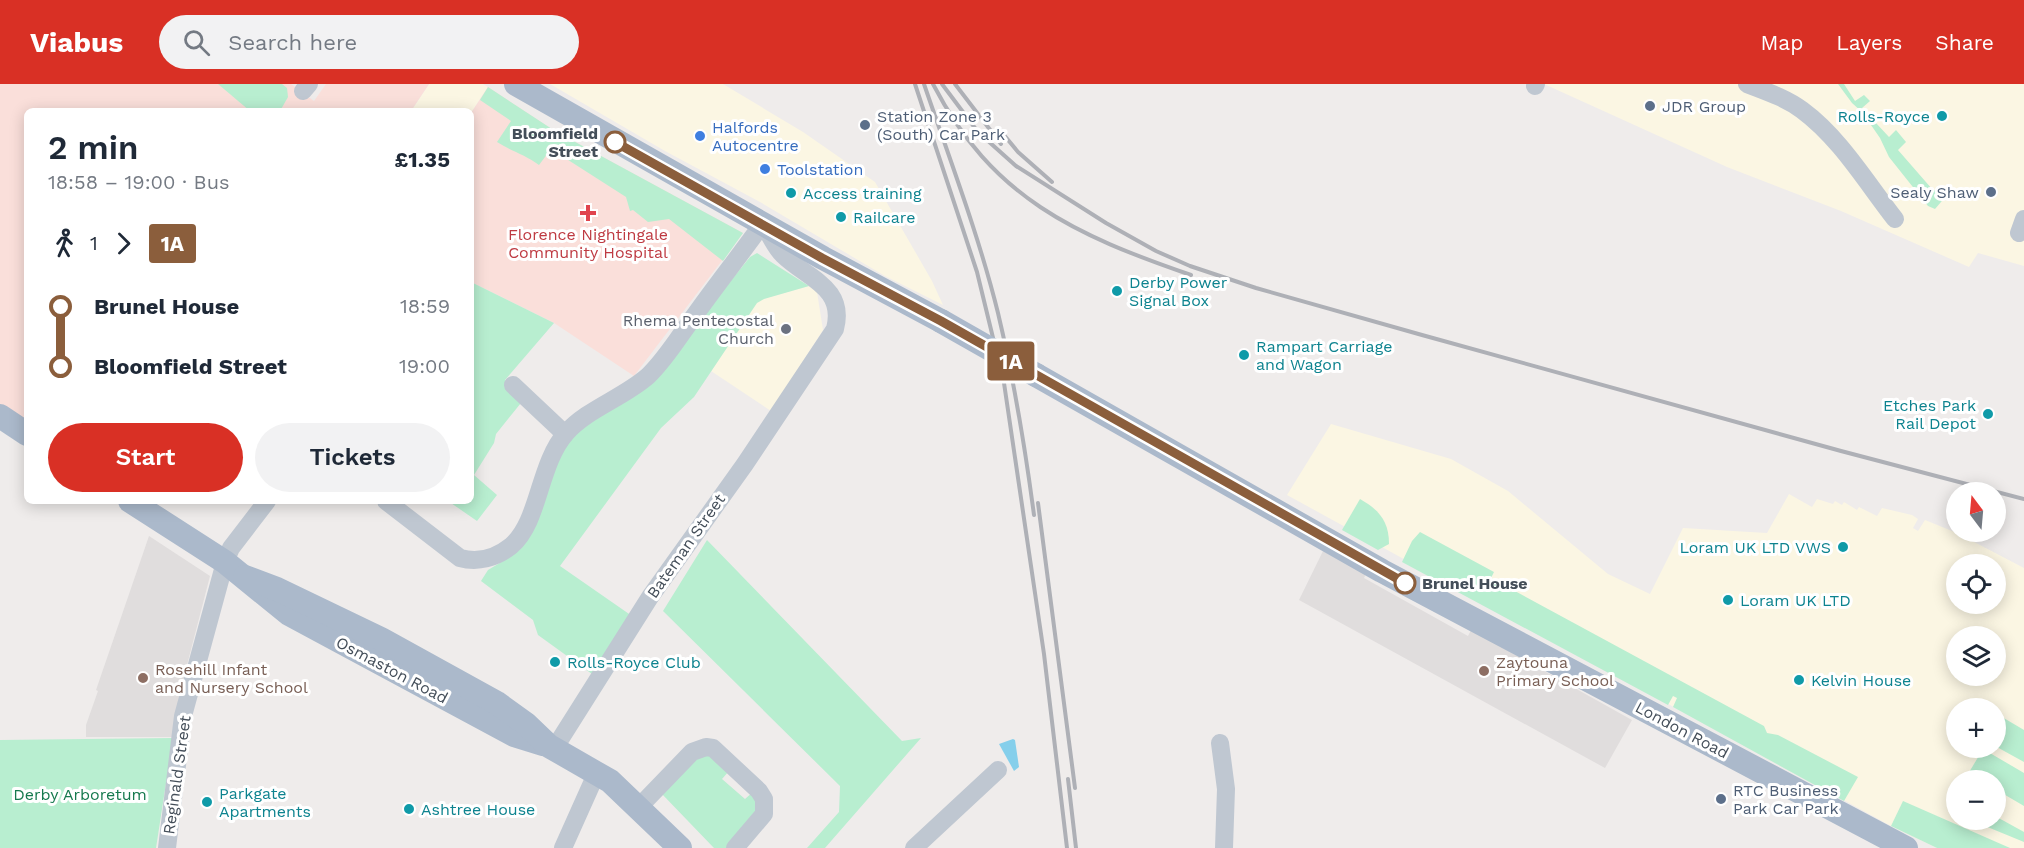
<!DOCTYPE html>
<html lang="en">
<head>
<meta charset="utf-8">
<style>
	body { margin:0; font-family:"Work Sans",sans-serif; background:#f2f2f3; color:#1f2937; height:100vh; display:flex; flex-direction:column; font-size:22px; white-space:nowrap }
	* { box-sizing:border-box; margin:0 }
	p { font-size:20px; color:#747a83 }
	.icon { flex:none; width:33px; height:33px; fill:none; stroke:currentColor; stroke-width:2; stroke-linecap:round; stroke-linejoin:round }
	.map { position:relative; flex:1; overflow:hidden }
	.panel { position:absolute; left:24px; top:24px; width:450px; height:396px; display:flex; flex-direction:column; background:#fff; border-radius:9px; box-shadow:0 3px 15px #0003 }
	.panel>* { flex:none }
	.badge { padding:0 12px; border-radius:4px; font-size:21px; line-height:39px }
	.needle { width:39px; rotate:344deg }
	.buttons { position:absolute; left:1946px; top:398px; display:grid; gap:12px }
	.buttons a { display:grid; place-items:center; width:60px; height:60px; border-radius:50%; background:#fff; box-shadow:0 3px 15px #0003; font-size:30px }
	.map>.badge { position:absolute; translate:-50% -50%; box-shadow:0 0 0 3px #fff }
	.legs { display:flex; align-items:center; gap:9px; height:66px; padding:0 24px; font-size:20px }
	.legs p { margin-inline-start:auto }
	.summary { display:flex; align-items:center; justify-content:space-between; height:102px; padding:0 24px }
	h1 { font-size:33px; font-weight:600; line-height:45px }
	.button { display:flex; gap:12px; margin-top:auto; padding:12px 24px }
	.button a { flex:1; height:69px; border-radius:36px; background:#d93025; color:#fff; font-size:24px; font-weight:600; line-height:69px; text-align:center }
	.button a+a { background:#f2f2f3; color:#1f2937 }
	ul { padding:0 24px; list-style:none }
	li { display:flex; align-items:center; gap:21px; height:60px; font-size:22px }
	li i { display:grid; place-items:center; width:9px; height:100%; margin:0 8px; background:currentColor }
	li i::after { content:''; width:15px; height:15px; margin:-8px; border:4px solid; border-radius:50%; background:#fff }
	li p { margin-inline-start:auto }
	li:first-child i { background:linear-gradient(#0000 50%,currentColor 0) }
	li:last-child i { background:linear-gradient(currentColor 50%,#0000 0) }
	header { display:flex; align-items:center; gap:36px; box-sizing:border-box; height:84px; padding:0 30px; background:#d93025; color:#fff }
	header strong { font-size:28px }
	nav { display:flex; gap:33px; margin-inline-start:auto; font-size:21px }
	.search { width:420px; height:54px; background:#f2f2f3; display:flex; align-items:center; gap:15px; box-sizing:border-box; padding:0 21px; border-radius:33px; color:#747a83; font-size:22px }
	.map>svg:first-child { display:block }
	.commercial { fill:#fbf6e3; fill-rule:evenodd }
	.education { fill:#e0dddd }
	.medical { fill:#fadfda }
	.green { fill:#b8eed0 }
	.water { fill:#85cfeb }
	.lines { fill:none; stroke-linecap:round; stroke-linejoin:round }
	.minor { stroke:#bfc7d1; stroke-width:18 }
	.major { stroke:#abb9cb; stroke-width:24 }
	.rail { stroke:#aeb0b6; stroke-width:4 }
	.major-bridge { stroke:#abb9cb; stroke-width:24 }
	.line-1-casing { stroke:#fff; stroke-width:14 }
	.line-1 { stroke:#8b5e3c; stroke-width:9 }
	.service-dot { fill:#5c6f8a; stroke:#fff; stroke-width:2 }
	.culture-dot { fill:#0f9aa8; stroke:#fff; stroke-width:2 }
	.shop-dot { fill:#3f7fe0; stroke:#fff; stroke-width:2 }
	.stop-1-dot { fill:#fff; stroke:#8b5e3c; stroke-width:3 }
	.health-dot { fill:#e0444e; stroke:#fff; stroke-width:2 }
	.worship-dot { fill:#6b7280; stroke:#fff; stroke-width:2 }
	.education-dot { fill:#8d6e63; stroke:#fff; stroke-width:2 }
	.labels { text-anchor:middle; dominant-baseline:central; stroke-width:6; stroke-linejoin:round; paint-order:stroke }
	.service-label { font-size:16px; fill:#4e5e75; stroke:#fff; text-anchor:start }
	.culture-label { font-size:16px; fill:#0d838f; stroke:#fff; text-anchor:start }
	.shop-label { font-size:16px; fill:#366cbe; stroke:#fff; text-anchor:start }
	.stop-label { font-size:16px; font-weight:bold; fill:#444e59; stroke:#fff; text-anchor:end }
	.health-label { font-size:16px; fill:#be3a42; stroke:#fff }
	.worship-label { font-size:16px; fill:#5b616d; stroke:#fff; text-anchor:end }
	.street-label { font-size:16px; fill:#444e59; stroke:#fff }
	.education-label { font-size:16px; fill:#785e54; stroke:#fff; text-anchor:start }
	.park-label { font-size:16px; fill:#16794e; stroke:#fff }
</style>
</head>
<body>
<header>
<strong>Viabus</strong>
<div class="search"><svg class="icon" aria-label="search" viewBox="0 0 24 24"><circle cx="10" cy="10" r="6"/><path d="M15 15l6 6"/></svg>Search here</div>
<nav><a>Map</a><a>Layers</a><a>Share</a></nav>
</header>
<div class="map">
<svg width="2024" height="764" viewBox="0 0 2024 764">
	<rect width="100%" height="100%" fill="#efeceb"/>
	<g class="commercial">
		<path d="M429,0H483L488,3L471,29V27H411Z"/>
		<path d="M550,0H723L803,48L875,98L932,197L943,221L885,192L760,118L665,67Z"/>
		<path d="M1544,0H2024V182L1978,169L1969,183L1841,127L1727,83Z"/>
		<path d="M809,202L817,208L823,246L771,327L711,287L758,216Z"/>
		<path d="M1331,340L1451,375L1508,407L1608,490L1650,510L1683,444L1767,449L1789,410L1812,423L1817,415L1833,420L1835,417L1842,421L1844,418L1857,426L1859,423L1877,432L1882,424L1912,431L1918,435L1913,444L1918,447L1925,436L1957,449L2024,484V764H1937L1891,742L1287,411ZM1956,480H1995V519H1956ZM1956,552H1995V591H1956ZM1956,624H1995V663H1956ZM1956,696H1995V735H1956Z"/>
	</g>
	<g class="education">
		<path d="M149,452L210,492L187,581L175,649L172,653H86V641L98,607L96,606Z"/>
		<path d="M1323,467L1366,490L1364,494L1468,552L1471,546L1632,636L1605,684L1299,516Z"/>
	</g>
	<g class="medical">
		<path d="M0,0H291L314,17L326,0H429L411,27H27V339L0,321Z"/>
		<path d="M488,3L555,47L743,149L634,292L554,239L471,198V29Z"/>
	</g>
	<g class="green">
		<path d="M218,0H282L287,4L288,13L280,27H250Z"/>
		<path d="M1838,0H1844L1855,17L1864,11L1870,17L1862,24L1889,53L1896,46L1906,58L1898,66L1932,105L1942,109L1948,104L1947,111L1935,125L1928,122L1889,73L1880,54L1862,28L1852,19Z"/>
		<path d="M488,3L555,47L743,149L723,177L669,135L648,138L633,126L630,127L626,113L551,65L539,81C526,71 511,67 497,58L511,37L480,16Z"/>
		<path d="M757,169L809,202L764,215L757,219L694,313L661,344L560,482L632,532L592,590L538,551L533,536L481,497L488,486L503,477L571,353L699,236L750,173Z"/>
		<path d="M471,198L554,239L505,296L513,301L525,314L496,350L494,359L474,391L497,411L477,437L448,417H471Z"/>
		<path d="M1360,415C1379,426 1389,437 1389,460L1378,466L1342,446Z"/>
		<path d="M1420,448L1494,488L1491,494L1764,642L1767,649L1778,651L1858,693L1844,717L1673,623L1677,614L1673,612L1668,621L1402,478L1412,457Z"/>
		<path d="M707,456L902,657L921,654L825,764H807L839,728L840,702L663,527Z"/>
		<path d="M2002,633L2024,646V678L1995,662V644Z"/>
		<path d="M173,654L156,764H0V656Z"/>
		<path d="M1983,665L2024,689V722L1995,705V696H1979L1968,690Z"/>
		<path d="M712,669L729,687L722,695L745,715L753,708L758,727L728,764H714L662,710L696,673Z"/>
		<path d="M1903,717L2010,764H1937L1891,742Z"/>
		<path d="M1995,732L2024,748V758L1968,735H1995Z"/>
	</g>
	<path class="water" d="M1013,655L1015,656L1019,683L1014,687L999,660Z"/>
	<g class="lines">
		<g class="minor">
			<path d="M1747,0C1765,7 1786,14 1802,26C1840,54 1866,98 1895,135"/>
			<path d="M1535,2L1536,0"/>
			<path d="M303,7L309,0"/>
			<path d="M2019,149L2024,135"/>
			<path d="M513,301L565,350"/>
			<path d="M386,417L460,474C478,479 496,474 511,462C540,437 538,381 566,349C587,325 623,314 648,292C666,275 680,251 695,231C717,200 741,170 763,139C769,149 774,162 783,171C806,194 846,203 835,245L745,380L650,513L554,665"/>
			<path d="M1220,659L1226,705L1224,764"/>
			<path d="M638,724L692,668L706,663L713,664L759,707L764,715V730L735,764"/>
			<path d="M167,764L183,632L225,478L231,464L267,417"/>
			<path d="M563,764L597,688"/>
			<path d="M914,764L998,686"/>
		</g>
		<g class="major">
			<path d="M516,0L823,174L941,237"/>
			<path d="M1036,291L1382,487L1906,764"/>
			<path d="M0,332L27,350"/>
			<path d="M130,417L225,478L289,530L514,651L543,660"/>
			<path d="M245,493L277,505L381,555L497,619L526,640L549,662L610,697L680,764"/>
		</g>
		<g class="rail">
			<path d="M915,0L977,188L1004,299L1044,570L1067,764"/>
			<path d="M924,0C950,76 979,152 998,229C1014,296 1025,363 1034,431"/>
			<path d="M933,0C992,114 1075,151 1191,191"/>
			<path d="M942,0L978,48L1016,82L1106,139L1156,167L1190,182L1256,204L1422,251L1841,367L2024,415"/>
			<path d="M955,0L1001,60"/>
			<path d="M999,45L1018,68L1052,98"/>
			<path d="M1038,419L1075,704"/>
			<path d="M1068,695L1076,764"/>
		</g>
		<path class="major-bridge" d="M941,237L1036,291"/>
	</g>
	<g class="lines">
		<g class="line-1-casing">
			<path id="line-1" d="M615,58L822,174L941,237L1405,499"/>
		</g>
		<use href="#line-1" class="line-1"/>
	</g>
	<g class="service-dot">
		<circle cx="1650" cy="22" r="6"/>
		<circle cx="865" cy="41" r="6"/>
		<circle cx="1991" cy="108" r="6"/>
		<circle cx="1721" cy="715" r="6"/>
	</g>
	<g class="culture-dot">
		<circle cx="1942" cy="32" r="6"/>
		<circle cx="791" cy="109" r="6"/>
		<circle cx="841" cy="133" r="6"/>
		<circle cx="1117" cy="207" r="6"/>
		<circle cx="1244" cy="271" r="6"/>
		<circle cx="1988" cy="330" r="6"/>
		<circle cx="1843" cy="463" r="6"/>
		<circle cx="1728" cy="516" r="6"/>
		<circle cx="555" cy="578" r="6"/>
		<circle cx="1799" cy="596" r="6"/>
		<circle cx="207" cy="718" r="6"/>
		<circle cx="409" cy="725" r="6"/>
	</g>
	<g class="shop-dot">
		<circle cx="700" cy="52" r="6"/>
		<circle cx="765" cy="85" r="6"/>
	</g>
	<g class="stop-1-dot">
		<circle cx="615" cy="58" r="10"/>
		<circle cx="1405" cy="499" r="10"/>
	</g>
	<path class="health-dot" d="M585 120h6v6h6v6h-6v6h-6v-6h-6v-6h6z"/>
	<circle class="worship-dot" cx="786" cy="245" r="6"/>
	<g class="education-dot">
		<circle cx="1484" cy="587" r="6"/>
		<circle cx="143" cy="594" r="6"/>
	</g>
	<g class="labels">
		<g class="service-label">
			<text x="1662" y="22">JDR Group</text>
			<text x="877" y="32">Station Zone 3<tspan x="877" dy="18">(South) Car Park</tspan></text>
			<text x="1979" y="108" text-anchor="end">Sealy Shaw</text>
			<text x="1733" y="706">RTC Business<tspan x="1733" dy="18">Park Car Park</tspan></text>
		</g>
		<g class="culture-label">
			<text x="1930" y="32" text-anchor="end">Rolls-Royce</text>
			<text x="803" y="109">Access training</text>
			<text x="853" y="133">Railcare</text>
			<text x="1129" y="198">Derby Power<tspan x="1129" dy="18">Signal Box</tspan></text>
			<text x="1256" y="262">Rampart Carriage<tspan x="1256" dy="18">and Wagon</tspan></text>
			<text x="1976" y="321" text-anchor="end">Etches Park<tspan x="1976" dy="18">Rail Depot</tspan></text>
			<text x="1831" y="463" text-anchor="end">Loram UK LTD VWS</text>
			<text x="1740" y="516">Loram UK LTD</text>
			<text x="567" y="578">Rolls-Royce Club</text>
			<text x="1811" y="596">Kelvin House</text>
			<text x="219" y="709">Parkgate<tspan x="219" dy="18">Apartments</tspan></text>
			<text x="421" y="725">Ashtree House</text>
		</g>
		<g class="shop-label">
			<text x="712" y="43">Halfords<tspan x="712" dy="18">Autocentre</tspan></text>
			<text x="777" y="85">Toolstation</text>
		</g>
		<g class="stop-label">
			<text x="598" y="49">Bloomfield<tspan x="598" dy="18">Street</tspan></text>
			<text x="1422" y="499" text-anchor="start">Brunel House</text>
		</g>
		<g class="health-label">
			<text x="588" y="150">Florence Nightingale<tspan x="588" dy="18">Community Hospital</tspan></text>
		</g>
		<g class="worship-label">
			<text x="774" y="236">Rhema Pentecostal<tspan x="774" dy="18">Church</tspan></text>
		</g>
		<g class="street-label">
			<text transform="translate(686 462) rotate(-55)">Bateman Street</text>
			<text transform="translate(392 586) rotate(28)">Osmaston Road</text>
			<text transform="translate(1682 646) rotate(28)">London Road</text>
			<text transform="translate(177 691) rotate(-82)">Reginald Street</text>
		</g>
		<g class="education-label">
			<text x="1496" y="578">Zaytouna<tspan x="1496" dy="18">Primary School</tspan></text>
			<text x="155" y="585">Rosehill Infant<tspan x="155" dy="18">and Nursery School</tspan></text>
		</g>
		<g class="park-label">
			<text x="80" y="710">Derby Arboretum</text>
		</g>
	</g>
</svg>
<div class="buttons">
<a><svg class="needle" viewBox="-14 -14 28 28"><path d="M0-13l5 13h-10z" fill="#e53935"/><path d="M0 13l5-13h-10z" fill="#747a83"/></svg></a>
<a><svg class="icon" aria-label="locate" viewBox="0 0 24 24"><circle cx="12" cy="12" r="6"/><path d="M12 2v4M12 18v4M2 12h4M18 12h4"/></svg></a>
<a><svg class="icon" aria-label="layers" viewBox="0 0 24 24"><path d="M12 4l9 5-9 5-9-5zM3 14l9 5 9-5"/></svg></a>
<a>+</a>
<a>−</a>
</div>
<b class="badge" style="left:1011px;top:277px;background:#8b5e3c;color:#fff">1A</b>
<section class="panel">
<div class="summary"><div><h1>2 min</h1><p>18:58 – 19:00 · Bus</p></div><b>£1.35</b></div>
<div class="legs"><svg class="icon" aria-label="walk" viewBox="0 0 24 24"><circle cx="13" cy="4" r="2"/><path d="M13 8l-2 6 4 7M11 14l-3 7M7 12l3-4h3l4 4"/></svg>1<svg class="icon" aria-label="forward" viewBox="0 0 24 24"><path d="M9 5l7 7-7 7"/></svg><b class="badge" style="background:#8b5e3c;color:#fff">1A</b></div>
<ul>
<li><i style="color:#8b5e3c"></i><b>Brunel House</b><p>18:59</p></li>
<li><i style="color:#8b5e3c"></i><b>Bloomfield Street</b><p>19:00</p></li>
</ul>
<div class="button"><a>Start</a><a>Tickets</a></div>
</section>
</div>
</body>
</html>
